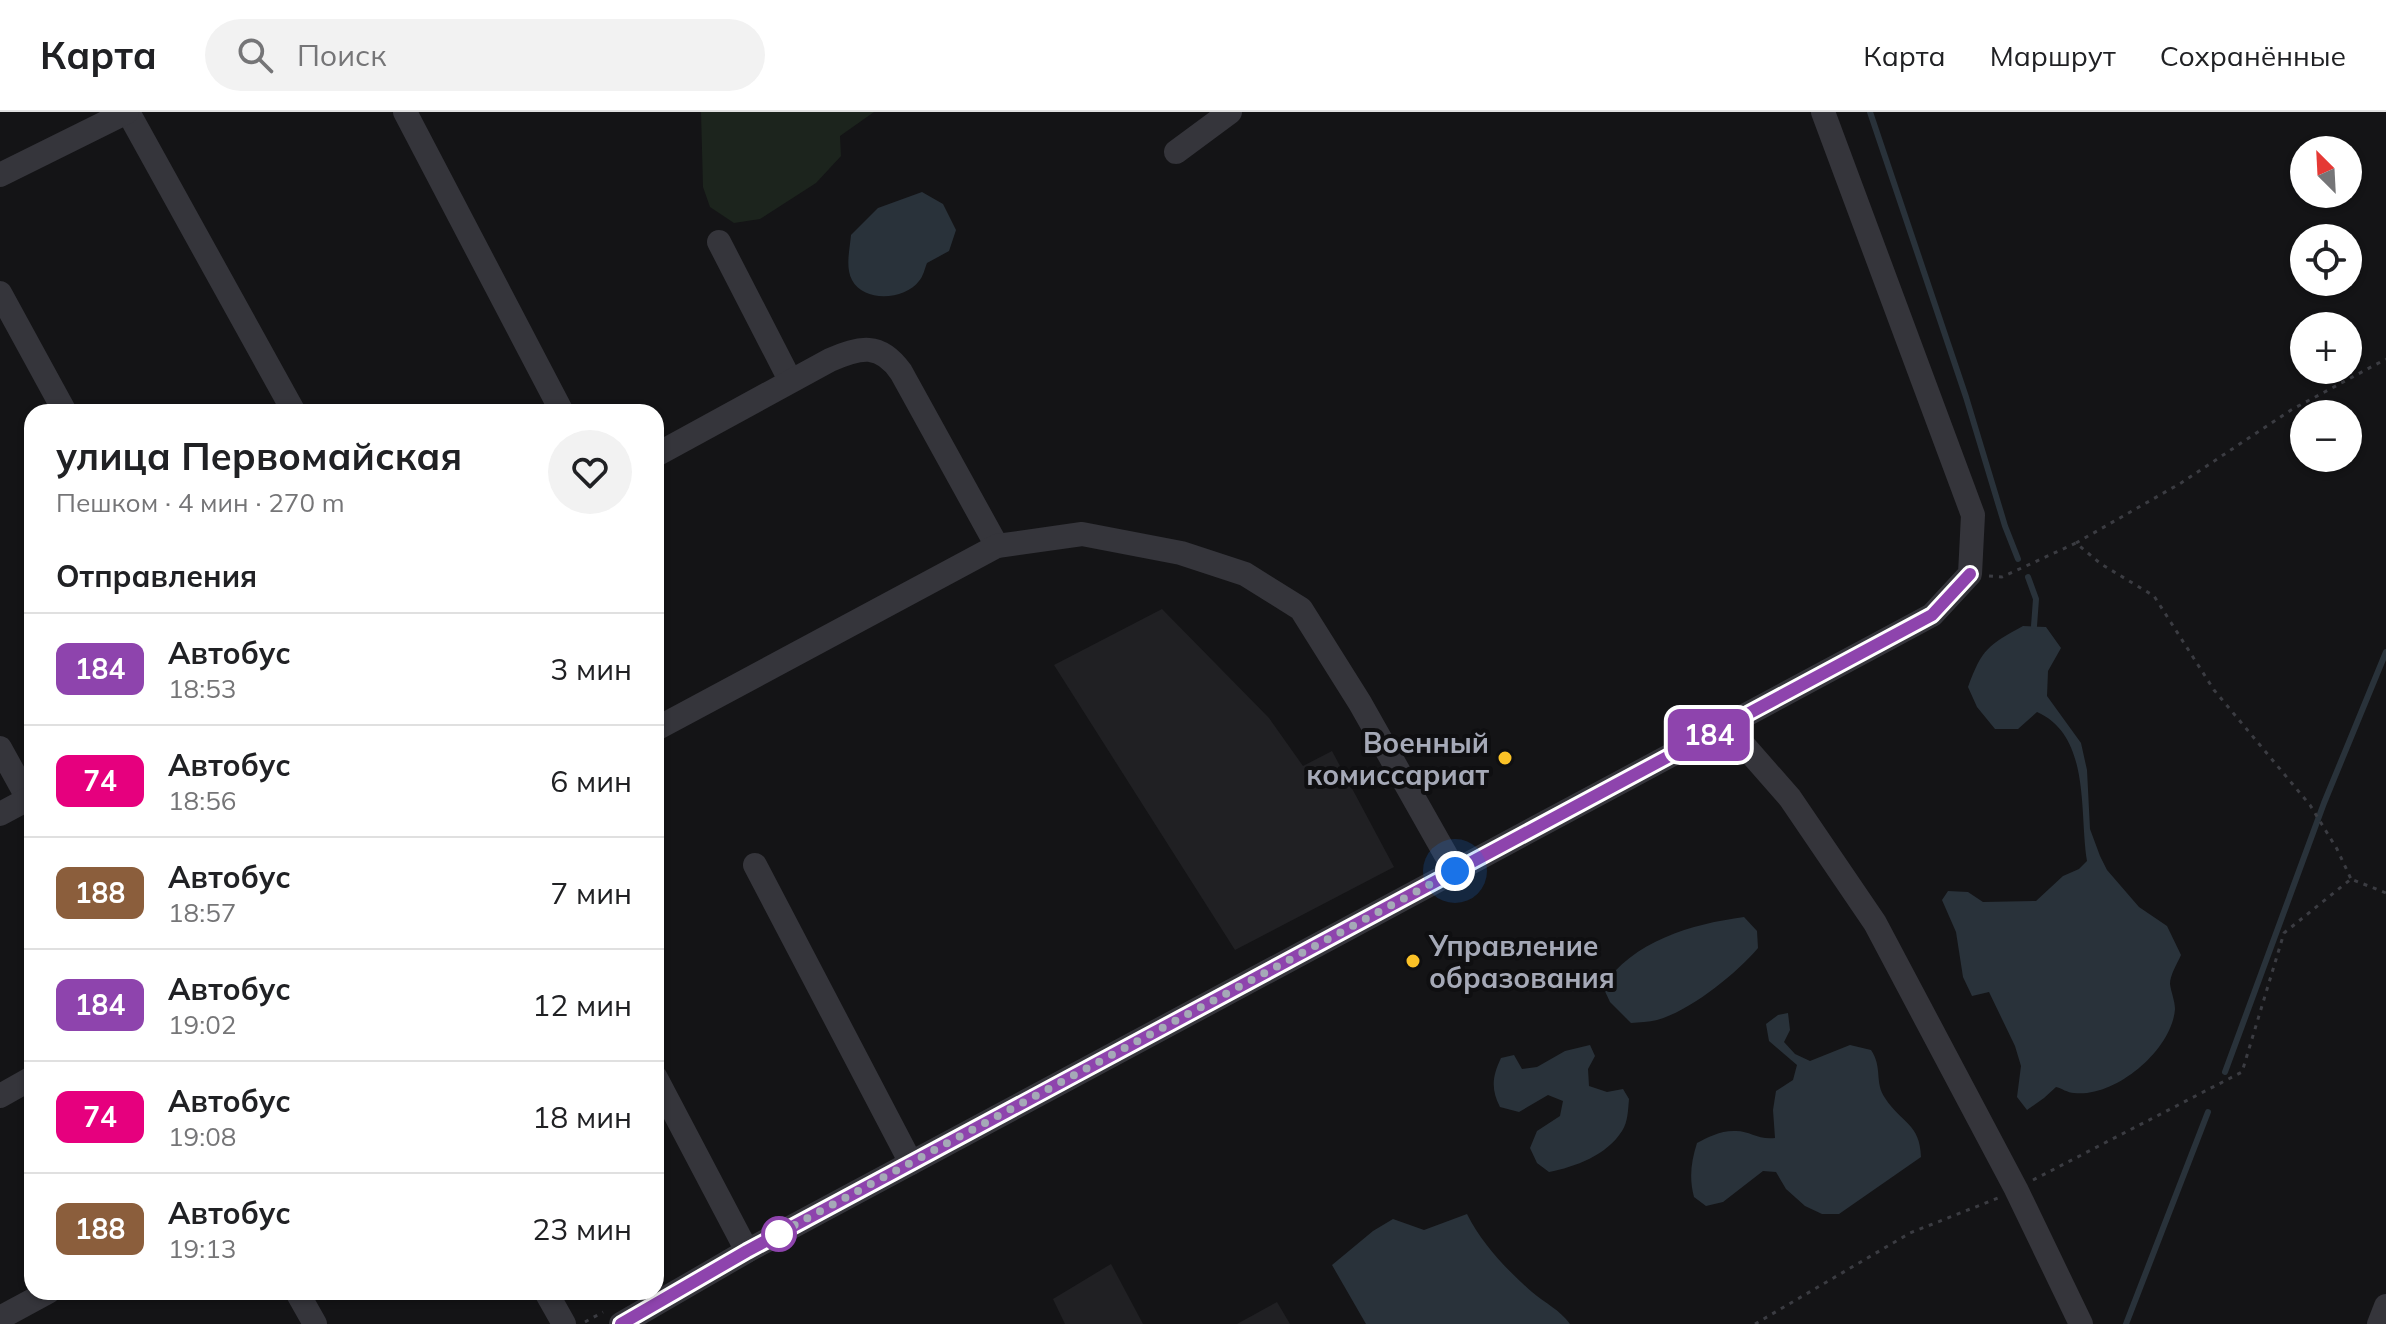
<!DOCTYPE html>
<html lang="ru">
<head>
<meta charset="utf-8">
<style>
	body { margin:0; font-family:Mulish,sans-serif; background:#f2f2f2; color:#202124; height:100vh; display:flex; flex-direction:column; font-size:30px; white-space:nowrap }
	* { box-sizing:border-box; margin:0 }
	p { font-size:26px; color:#757577 }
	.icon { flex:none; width:44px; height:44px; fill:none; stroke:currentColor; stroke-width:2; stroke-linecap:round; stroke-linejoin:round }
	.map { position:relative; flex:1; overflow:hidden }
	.drawer { position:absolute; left:24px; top:292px; width:640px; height:896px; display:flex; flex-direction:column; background:#fff; border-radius:24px; box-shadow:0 2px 6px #0004 }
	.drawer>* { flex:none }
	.badge { padding:0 16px; border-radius:12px; font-size:28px; line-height:52px }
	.needle { width:52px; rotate:336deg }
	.controls { position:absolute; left:2290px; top:24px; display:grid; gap:16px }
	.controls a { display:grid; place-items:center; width:72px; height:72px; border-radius:50%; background:#fff; box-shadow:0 2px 6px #0004; font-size:40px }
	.you { position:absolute; width:40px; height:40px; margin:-20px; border:6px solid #fff; border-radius:50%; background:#1a73e8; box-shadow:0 0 0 12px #1a73e833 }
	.map>.badge { position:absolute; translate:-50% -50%; box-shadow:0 0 0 4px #fff }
	h2 { padding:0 32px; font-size:30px; line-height:72px }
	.round { display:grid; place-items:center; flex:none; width:84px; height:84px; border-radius:42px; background:#f2f2f2 }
	.overview { display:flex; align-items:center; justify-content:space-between; height:136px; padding:0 32px }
	h1 { font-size:38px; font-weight:700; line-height:60px }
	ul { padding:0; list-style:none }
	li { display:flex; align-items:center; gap:24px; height:112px; padding:0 32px; border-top:2px solid #e0e0e0 }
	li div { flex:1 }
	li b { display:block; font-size:30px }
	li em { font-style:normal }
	li .badge { min-width:88px; font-weight:700; text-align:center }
	header { display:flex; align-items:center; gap:48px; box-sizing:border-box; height:112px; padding:0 40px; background:#fff; border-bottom:2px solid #e0e0e0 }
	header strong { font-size:38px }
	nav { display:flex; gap:44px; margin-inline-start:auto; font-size:28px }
	.search { width:560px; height:72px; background:#f2f2f2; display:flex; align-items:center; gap:20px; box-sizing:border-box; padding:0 28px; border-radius:44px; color:#757577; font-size:30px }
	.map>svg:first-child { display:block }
	.built { fill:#202023 }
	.green { fill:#1c241d }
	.water { fill:#29323a }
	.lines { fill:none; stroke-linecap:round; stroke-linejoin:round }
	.stream { stroke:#29323a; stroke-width:6 }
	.path { stroke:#3b3c42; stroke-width:3; stroke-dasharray:4 6; stroke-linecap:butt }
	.minor { stroke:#35353b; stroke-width:24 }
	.line-casing { stroke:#fff; stroke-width:18 }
	.line { stroke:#8e44ad; stroke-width:12 }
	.walk { stroke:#a5a9b7; stroke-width:8; stroke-dasharray:0 14.4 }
	.poi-dot { fill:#fbc227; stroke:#0f0f11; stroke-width:3 }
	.stop-dot { fill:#fff; stroke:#8e44ad; stroke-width:4 }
	.labels { text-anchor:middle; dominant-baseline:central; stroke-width:8; stroke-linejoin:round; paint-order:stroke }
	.poi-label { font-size:28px; font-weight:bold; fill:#a5a9b7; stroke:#0f0f11; text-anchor:end }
</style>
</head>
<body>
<header>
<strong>Карта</strong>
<div class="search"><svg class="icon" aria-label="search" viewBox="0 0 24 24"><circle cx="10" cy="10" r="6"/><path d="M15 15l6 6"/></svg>Поиск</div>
<nav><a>Карта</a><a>Маршрут</a><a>Сохранённые</a></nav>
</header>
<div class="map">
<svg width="2386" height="1212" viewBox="0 0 2386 1212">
	<rect width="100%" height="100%" fill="#141416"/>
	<g class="built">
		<path d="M1162,497L1269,606L1303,654L1332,639L1394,755L1235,838L1054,553Z"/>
		<path d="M1111,1152L1143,1212H1065L1053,1187Z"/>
		<path d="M1277,1190L1290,1212H1237Z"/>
	</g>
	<path class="green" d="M701,0H874L840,24L841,44L816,71L760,107L734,111L710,95L703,75Z"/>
	<g class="water">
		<path d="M922,80L943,92L956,118L949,139L927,151C925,156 923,165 919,169C905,188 864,191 852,168C845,155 850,136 851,123L878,96Z"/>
		<path d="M2023,514L2046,515L2061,536L2048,559L2047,584L2081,631L2087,658L2090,717L2100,744L2107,758L2139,795L2167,814L2181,843C2177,852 2170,863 2170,872C2171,880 2175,889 2175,897C2172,938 2115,986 2074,981C2068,981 2061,976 2056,975L2044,986L2027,998L2017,985L2021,954L2015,934L1989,880L1972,884L1963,865L1956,820L1942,788L1948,779L1968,780L1983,790L2036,789L2063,764L2079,757L2087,749C2079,699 2091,624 2037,600L2018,617H1995L1977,595L1968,575C1982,537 1988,533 2023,514Z"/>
		<path d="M1744,805L1757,819L1758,836C1736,862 1690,899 1657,908C1649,910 1639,910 1631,911L1610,890L1603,875C1632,829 1692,812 1744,805Z"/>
		<path d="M1788,901L1790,918L1784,930L1795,942L1810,949L1850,933L1871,938C1883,956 1874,970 1885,986C1901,1011 1920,1011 1921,1045L1839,1102H1822L1805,1094L1786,1077L1776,1060L1763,1059L1723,1090L1706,1094L1694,1085C1689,1066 1691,1050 1697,1031C1708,1025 1722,1018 1736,1019C1750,1019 1758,1028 1775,1026L1773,998L1776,979L1793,968L1797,953L1769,929L1766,912L1778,903Z"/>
		<path d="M1590,933L1595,944L1588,957L1589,974L1607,980L1623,977L1629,987C1628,998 1628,1010 1622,1019C1607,1043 1575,1055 1549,1060L1537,1051L1530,1036L1537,1019L1560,1004L1563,989L1548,983L1519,1000L1500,995C1491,977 1492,965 1501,946L1514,943L1522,957L1537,955L1565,939Z"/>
		<path d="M1467,1102C1482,1132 1507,1158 1532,1180C1545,1191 1560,1198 1570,1212H1366L1332,1153L1373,1119L1393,1107L1424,1118Z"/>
	</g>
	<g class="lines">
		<g class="stream">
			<path d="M1870,0L1966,285L2005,414L2018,447"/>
			<path d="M2028,465L2036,487L2034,514"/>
			<path d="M2225,960L2324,691L2386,540"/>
			<path d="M2126,1212L2208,1000"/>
		</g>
		<g class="path">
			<path d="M2076,431L2181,371L2291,298L2386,247"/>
			<path d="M1989,464L2002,465L2076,431L2101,452L2154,484L2214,578L2310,693L2337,737L2351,767"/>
			<path d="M2033,1068L2242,960L2284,821L2351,767L2386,781"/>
			<path d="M585,1210L603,1200"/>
			<path d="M1755,1212L1910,1121L1998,1086"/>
		</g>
		<g class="minor">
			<path d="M128,0L294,300"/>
			<path d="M405,0L562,300"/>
			<path d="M1176,40L1230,0"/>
			<path d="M0,63L127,0"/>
			<path d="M719,130L790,268"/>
			<path d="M0,181L65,300"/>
			<path d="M656,343L830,248C860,235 880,230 901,260L997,434"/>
			<path d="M1726,613L1790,686L1875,811L2016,1077L2081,1212"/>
			<path d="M656,617L997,434L1082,422L1181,441L1245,462L1301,497L1360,591L1455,759"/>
			<path d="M0,636L32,694"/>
			<path d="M0,702L28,687"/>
			<path d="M755,753L911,1051"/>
			<path d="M656,966L747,1139"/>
			<path d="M0,984L32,966"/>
			<path d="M297,1180L315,1212"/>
			<path d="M546,1180L564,1212"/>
			<path d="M0,1206L48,1180"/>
			<path d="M621,1212L747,1139L1932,503L1970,462L1973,403L1823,0"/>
			<path d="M2379,1212L2386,1194"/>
		</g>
	</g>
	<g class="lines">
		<g class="line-casing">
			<path id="line" d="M621,1212L747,1139L1932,503L1970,462"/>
		</g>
		<use href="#line" class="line"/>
		<path class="walk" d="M779,1122L774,1124L1455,759"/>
	</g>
	<g class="poi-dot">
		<circle cx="1505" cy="646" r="8"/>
		<circle cx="1413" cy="849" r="8"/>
	</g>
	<circle class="stop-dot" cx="779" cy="1122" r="16"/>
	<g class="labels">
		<g class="poi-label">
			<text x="1489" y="630">Военный<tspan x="1489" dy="32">комиссариат</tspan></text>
			<text x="1429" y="833" text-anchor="start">Управление<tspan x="1429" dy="32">образования</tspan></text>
		</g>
	</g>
</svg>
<div class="controls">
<a><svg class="needle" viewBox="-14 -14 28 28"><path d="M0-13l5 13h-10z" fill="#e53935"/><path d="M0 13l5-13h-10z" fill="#757577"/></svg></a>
<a><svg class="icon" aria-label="locate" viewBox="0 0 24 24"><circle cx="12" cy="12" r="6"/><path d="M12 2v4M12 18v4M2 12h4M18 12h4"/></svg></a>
<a>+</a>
<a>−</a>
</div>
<div class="you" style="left:1455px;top:759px"></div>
<b class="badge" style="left:1709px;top:623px;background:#8e44ad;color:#fff">184</b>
<section class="drawer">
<div class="overview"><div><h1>улица Первомайская</h1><p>Пешком · 4 мин · 270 m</p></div><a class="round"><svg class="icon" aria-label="heart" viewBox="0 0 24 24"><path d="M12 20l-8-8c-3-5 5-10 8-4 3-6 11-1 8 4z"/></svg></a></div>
<h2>Отправления</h2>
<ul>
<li><span class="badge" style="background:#8e44ad;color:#fff">184</span><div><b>Автобус</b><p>18:53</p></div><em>3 мин</em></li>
<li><span class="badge" style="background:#e6007e;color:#fff">74</span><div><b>Автобус</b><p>18:56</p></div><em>6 мин</em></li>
<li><span class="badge" style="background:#8b5e3c;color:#fff">188</span><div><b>Автобус</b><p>18:57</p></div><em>7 мин</em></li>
<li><span class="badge" style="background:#8e44ad;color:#fff">184</span><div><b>Автобус</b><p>19:02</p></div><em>12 мин</em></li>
<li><span class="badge" style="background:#e6007e;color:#fff">74</span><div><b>Автобус</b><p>19:08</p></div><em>18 мин</em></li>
<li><span class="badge" style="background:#8b5e3c;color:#fff">188</span><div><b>Автобус</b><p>19:13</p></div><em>23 мин</em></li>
</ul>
</section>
</div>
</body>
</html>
